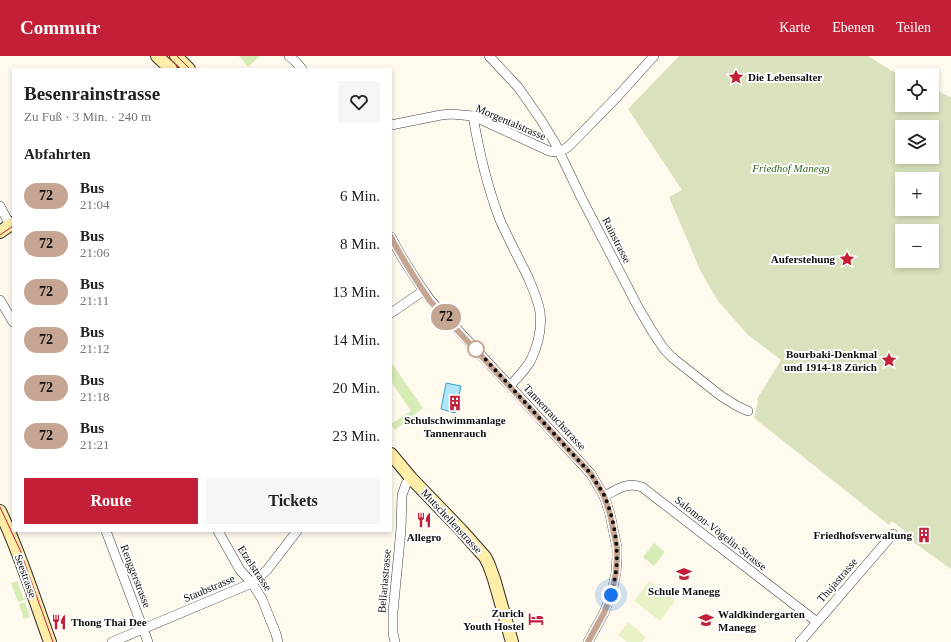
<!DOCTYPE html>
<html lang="de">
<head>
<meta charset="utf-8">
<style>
	body { margin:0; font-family:Georgia,serif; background:#f6f6f6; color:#202124; height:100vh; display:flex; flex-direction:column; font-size:15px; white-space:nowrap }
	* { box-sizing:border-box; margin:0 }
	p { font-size:13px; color:#757577 }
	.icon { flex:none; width:22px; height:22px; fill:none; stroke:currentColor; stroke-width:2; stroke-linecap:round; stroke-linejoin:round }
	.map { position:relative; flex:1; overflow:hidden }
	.details { position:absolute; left:12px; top:12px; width:380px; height:464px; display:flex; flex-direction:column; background:#fff; border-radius:0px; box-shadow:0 2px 6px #0003 }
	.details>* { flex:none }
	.badge { padding:0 8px; border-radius:13px; font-size:14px; line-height:26px }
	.buttons { position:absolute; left:895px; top:12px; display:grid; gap:8px }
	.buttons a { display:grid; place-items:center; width:44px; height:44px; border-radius:0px; background:#fff; box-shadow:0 2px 6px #0003; font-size:20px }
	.you { position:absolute; width:20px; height:20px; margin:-10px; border:3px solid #fff; border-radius:50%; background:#1a73e8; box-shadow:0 0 0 6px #1a73e833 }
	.map>.badge { position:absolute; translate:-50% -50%; box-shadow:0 0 0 2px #fff }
	h2 { padding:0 12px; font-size:15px; line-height:36px }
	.round { display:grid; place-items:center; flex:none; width:42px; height:42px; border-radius:0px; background:#f6f6f6 }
	.summary { display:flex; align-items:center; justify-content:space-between; height:68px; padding:0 12px }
	h1 { font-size:19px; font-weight:800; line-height:30px }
	.action { display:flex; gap:8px; margin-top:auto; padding:8px 12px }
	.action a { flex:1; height:46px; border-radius:0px; background:#c31f36; color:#fff; font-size:16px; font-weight:800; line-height:46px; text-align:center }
	.action a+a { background:#f6f6f6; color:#202124 }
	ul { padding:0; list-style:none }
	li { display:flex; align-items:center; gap:12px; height:48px; padding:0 12px }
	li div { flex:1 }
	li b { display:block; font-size:15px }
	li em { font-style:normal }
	li .badge { min-width:44px; font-weight:700; text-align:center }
	header { display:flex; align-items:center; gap:24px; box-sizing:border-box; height:56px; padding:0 20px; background:#c31f36; color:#fff }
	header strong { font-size:19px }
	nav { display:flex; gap:22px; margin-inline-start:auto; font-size:14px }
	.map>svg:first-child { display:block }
	.green { fill:#d6ebb5 }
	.cemetery { fill:#d9e2bd; fill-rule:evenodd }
	.pitch { fill:#e7f2c7 }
	.water { fill:#afe4f9; stroke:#33a2d3 }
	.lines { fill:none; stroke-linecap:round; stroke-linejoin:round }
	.street-casing { stroke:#404040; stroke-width:10 }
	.secondary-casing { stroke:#2f2f2f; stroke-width:14 }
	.street { stroke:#fff; stroke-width:9 }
	.secondary { stroke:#ffeda8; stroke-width:12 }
	.tram { stroke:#c31f36; stroke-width:1 }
	.line-casing { stroke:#fff; stroke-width:9 }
	.line { stroke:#c6a693; stroke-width:6 }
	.walk { stroke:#0d0d0d; stroke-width:4; stroke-dasharray:0 7.2 }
	.stop-dot { fill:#fff; stroke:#c6a693; stroke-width:2 }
	.labels { text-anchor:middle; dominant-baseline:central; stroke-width:4; stroke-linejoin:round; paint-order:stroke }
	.poi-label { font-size:11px; font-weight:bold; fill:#0d0d0d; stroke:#fff; text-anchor:end }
	.street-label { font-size:11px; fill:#0d0d0d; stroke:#fff }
	.park-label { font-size:11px; font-style:italic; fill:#32681a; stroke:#fff }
</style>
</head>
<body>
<header>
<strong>Commutr</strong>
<nav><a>Karte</a><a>Ebenen</a><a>Teilen</a></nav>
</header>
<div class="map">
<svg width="951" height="586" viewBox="0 0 951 586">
	<rect width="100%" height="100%" fill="#fffaed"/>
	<g class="green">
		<path d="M239,0H260L248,11Z"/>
		<path d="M391,306L423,352L395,374L391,368L411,355L391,325Z"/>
		<path d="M654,487L665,496L654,510L643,501Z"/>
		<path d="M17,525L24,544L18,546L11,527Z"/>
		<path d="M25,546L30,561L24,563L19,548Z"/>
	</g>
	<path class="cemetery" d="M679,0H868L895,17L902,20V49H932V33L951,41V513L902,478L905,475L892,465L889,469L754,362L758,346L757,343L781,304L748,279L718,245L701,216L669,141L682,134L628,53ZM902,71H932V101H902ZM902,123H932V153H902ZM902,175H932V205H902Z"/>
	<g class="pitch">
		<path d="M649,525L675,545L660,565L634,545Z"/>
		<path d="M628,566L646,581L642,586H627L618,579Z"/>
	</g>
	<path class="water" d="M446,327L461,330L455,357L441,353Z"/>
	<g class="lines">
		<g class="street-casing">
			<g id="street">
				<path d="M289,0L296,6L302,13"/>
				<path d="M489,0L518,31L541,64L555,87L582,143L638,251L652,275L664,293L674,303L721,340L737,350L748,355"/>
				<path d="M473,60C479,96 487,130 500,164C508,182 518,201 527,219C532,231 538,243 540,256C542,272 538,289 531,304C526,313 517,322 510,330"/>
				<path d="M391,69L441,59L451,58L473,60L549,95C558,97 564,95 570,89L617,41L654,0"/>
				<path d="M0,150L10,169"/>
				<path d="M391,181C402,203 416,224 431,245L591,418L604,440L610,458L617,492V501L616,517L611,539L604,557L588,586"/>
				<path d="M0,244L13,266"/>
				<path d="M391,257L423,235"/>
				<path d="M604,440C619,433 626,426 642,431L817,566"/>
				<path d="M106,475L148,586"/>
				<path d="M218,475L240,514L252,527L262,543L276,578L278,586"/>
				<path d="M112,586L252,527L267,514L297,475"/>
				<path d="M395,586L393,577V556L401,473L402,439L406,428L411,422"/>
				<path d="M800,586L893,478"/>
			</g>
		</g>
		<g class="secondary-casing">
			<g id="secondary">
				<path d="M157,0L171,13"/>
				<path d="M176,0L189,13"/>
				<path d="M0,176L13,167"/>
				<path d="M391,398L411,422L461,474L485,501L489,509L494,523L512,586"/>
				<path d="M0,455C20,497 34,542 50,586"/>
			</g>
		</g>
		<use href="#street" class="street"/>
		<use href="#secondary" class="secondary"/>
		<g class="tram">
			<path d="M167,0L181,13"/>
			<path d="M177,0L190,13"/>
			<path d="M0,179L13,170"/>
			<path d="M0,451L20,494L53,586"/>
		</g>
	</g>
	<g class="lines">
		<g class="line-casing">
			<path id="line" d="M391,181C402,203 416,224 430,245L591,418L604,440L610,458L617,492V501L616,517L611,539L604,557L588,586"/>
		</g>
		<use href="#line" class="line"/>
		<path class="walk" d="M476,293L591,418C595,425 600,432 604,439C614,461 619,492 616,515C615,523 613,531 611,539"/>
	</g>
	<defs>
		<g id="sight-bare" transform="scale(1.2)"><path d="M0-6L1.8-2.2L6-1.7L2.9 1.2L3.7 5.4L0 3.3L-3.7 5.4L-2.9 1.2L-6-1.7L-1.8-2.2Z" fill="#c31f36" stroke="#fff" stroke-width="2.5" paint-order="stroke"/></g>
		<g id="building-bare" transform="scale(1.2)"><path d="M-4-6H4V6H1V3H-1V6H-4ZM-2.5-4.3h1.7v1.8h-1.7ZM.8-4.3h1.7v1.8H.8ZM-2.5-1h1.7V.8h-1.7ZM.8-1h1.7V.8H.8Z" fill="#c31f36" stroke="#fff" stroke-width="2.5" paint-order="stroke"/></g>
		<g id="restaurant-bare" transform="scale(1.2)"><path d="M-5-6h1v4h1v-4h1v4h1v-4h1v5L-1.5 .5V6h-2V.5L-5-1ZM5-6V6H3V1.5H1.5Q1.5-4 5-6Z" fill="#c31f36" stroke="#fff" stroke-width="2.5" paint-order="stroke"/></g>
		<g id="school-bare" transform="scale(1.2)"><path d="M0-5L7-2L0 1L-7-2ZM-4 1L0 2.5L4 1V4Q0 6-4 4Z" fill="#c31f36" stroke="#fff" stroke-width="2.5" paint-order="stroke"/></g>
		<g id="hotel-bare" transform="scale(1.2)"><path d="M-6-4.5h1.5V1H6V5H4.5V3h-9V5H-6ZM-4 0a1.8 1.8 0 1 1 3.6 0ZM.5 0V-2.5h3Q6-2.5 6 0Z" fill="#c31f36" stroke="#fff" stroke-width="2.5" paint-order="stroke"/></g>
	</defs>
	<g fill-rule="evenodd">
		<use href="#sight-bare" x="736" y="21"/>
		<use href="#sight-bare" x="847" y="203"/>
		<use href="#sight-bare" x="889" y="304"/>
		<use href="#building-bare" x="455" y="347"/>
		<use href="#restaurant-bare" x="424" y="464"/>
		<use href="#building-bare" x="924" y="479"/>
		<use href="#school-bare" x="684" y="518"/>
		<use href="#hotel-bare" x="536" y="563"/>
		<use href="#school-bare" x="706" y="564"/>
		<use href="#restaurant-bare" x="59" y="566"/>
	</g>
	<circle class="stop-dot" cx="476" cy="293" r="8"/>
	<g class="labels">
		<g class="poi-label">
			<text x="748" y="21" text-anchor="start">Die Lebensalter</text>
			<text x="835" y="203">Auferstehung</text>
			<text x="877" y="298">Bourbaki-Denkmal<tspan x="877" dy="13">und 1914-18 Zürich</tspan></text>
			<text x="455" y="364" text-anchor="middle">Schulschwimmanlage<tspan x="455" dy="13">Tannenrauch</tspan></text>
			<text x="912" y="479">Friedhofsverwaltung</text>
			<text x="424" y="481" text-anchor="middle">Allegro</text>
			<text x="684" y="535" text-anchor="middle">Schule Manegg</text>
			<text x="524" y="557">Zurich<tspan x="524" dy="13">Youth Hostel</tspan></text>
			<text x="718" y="558" text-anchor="start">Waldkindergarten<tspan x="718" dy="13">Manegg</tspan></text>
			<text x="71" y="566" text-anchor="start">Thong Thai Dee</text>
		</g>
		<g class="street-label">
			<text transform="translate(511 66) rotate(23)">Morgentalstrasse</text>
			<text transform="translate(617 184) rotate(63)">Rainstrasse</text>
			<text transform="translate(555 361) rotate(47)">Tannenrauchstrasse</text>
			<text transform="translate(452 465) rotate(47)">Mutschellenstrasse</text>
			<text transform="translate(721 477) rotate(38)">Salomon-Vögelin-Strasse</text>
			<text transform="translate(255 512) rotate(56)">Etzelstrasse</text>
			<text transform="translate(26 520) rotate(70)">Seestrasse</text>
			<text transform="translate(136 520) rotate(69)">Renggerstrasse</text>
			<text transform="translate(837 524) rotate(-49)">Thujastrasse</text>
			<text transform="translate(384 525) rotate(-85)">Bellariastrasse</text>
			<text transform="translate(209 532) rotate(-23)">Staubstrasse</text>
		</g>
		<g class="park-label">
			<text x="791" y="112">Friedhof Manegg</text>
		</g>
	</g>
</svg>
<div class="buttons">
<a><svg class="icon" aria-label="locate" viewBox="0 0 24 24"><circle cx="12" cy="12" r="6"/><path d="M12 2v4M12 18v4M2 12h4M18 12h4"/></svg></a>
<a><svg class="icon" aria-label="layers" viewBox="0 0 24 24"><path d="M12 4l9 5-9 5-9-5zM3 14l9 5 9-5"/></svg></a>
<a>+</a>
<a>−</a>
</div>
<div class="you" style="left:611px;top:539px"></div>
<b class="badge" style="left:446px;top:261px;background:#c6a693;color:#111">72</b>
<section class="details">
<div class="summary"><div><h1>Besenrainstrasse</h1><p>Zu Fuß · 3 Min. · 240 m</p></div><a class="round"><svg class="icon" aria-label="heart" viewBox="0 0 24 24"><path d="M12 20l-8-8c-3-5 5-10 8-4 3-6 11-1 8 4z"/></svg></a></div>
<h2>Abfahrten</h2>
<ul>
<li><span class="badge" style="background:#c6a693;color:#111">72</span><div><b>Bus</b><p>21:04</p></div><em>6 Min.</em></li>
<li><span class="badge" style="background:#c6a693;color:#111">72</span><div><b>Bus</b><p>21:06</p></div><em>8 Min.</em></li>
<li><span class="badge" style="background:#c6a693;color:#111">72</span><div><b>Bus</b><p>21:11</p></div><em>13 Min.</em></li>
<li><span class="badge" style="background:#c6a693;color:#111">72</span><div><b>Bus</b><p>21:12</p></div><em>14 Min.</em></li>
<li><span class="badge" style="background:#c6a693;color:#111">72</span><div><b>Bus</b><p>21:18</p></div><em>20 Min.</em></li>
<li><span class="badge" style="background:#c6a693;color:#111">72</span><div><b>Bus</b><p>21:21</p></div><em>23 Min.</em></li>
</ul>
<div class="action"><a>Route</a><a>Tickets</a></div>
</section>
</div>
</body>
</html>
